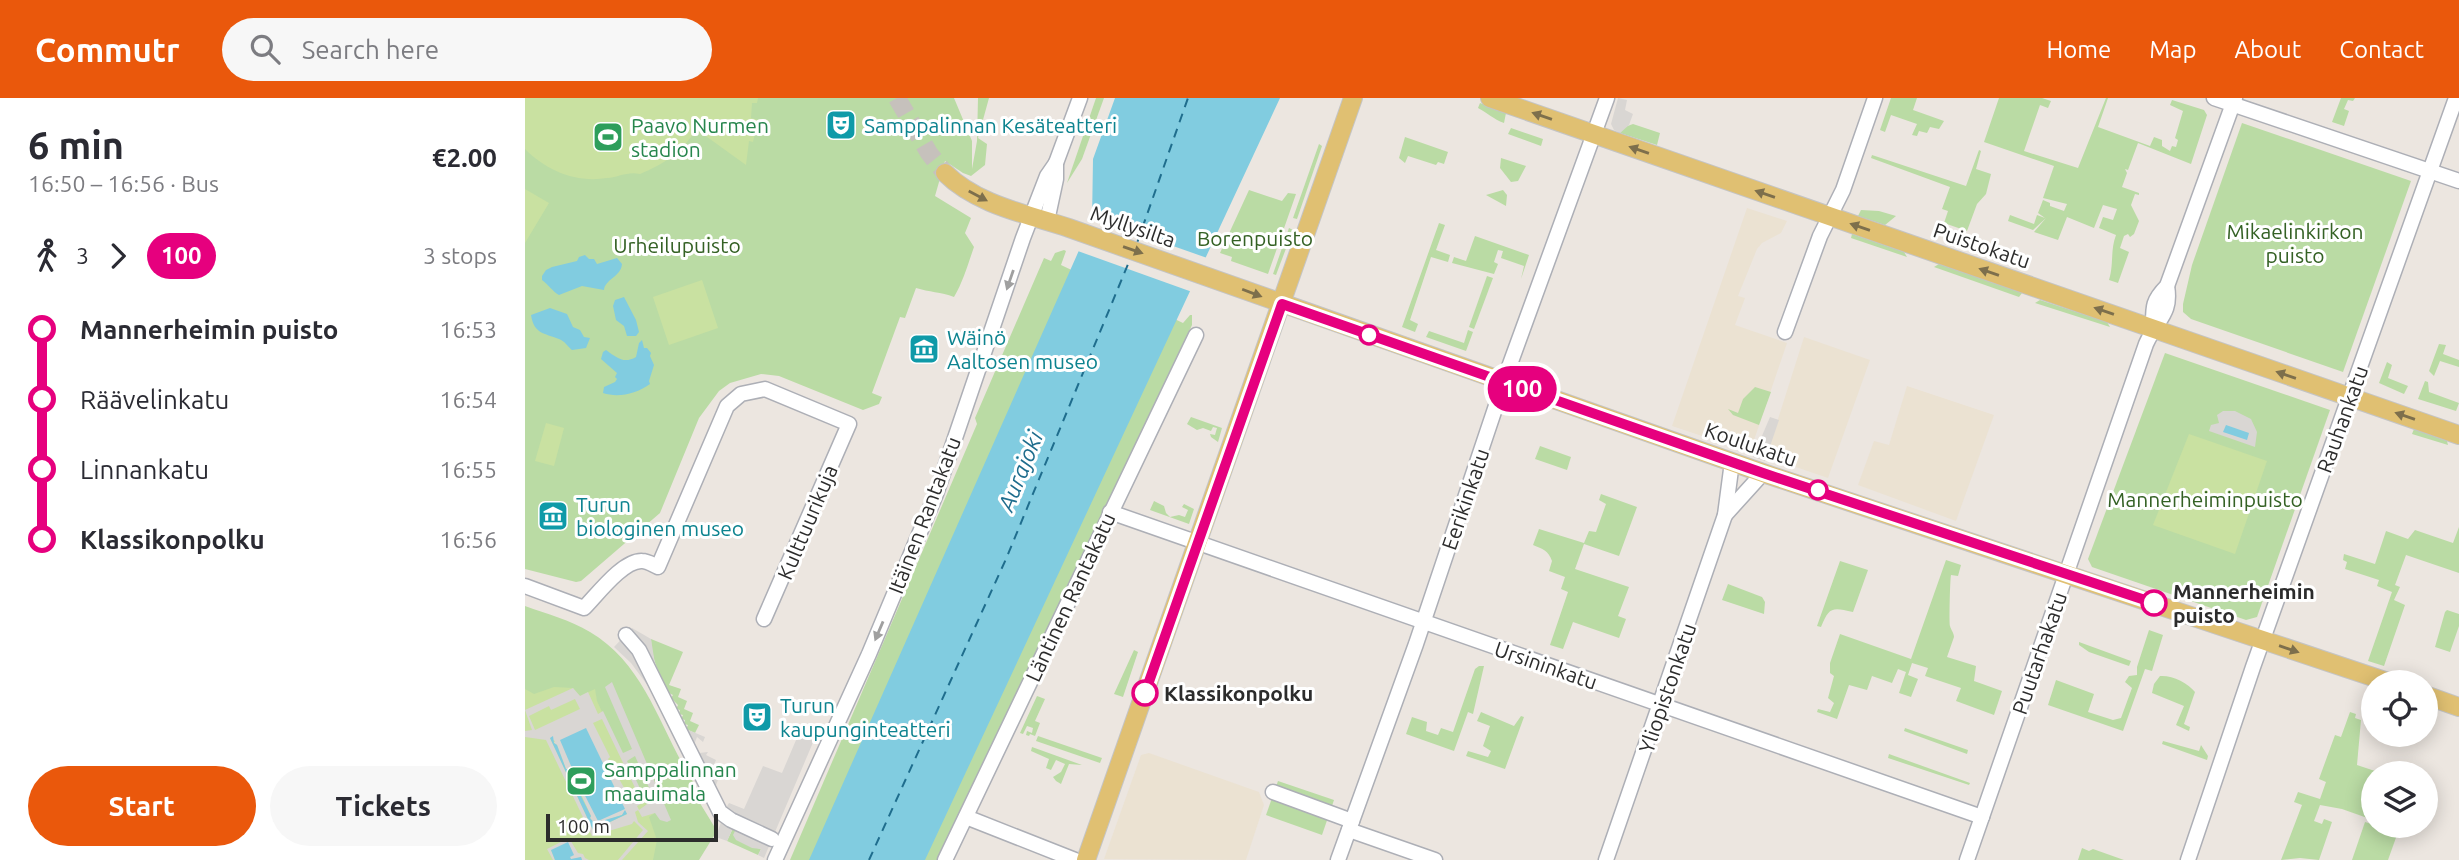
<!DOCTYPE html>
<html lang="en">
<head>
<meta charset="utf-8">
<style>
	body { margin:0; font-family:Ubuntu,sans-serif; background:#f7f7f7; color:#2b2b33; height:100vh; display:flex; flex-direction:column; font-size:26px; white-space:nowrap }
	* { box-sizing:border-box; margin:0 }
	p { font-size:23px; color:#7c7c81 }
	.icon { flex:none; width:38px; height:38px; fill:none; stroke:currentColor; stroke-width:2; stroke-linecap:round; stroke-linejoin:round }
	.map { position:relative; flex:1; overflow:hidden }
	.details { display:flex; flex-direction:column; background:#fff; width:525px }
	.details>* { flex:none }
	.badge { padding:0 14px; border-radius:23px; font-size:24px; line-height:46px }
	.controls { position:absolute; left:1836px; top:572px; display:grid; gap:14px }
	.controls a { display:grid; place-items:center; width:77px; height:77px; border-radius:50%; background:#fff; box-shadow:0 4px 18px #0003; font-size:35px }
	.scale { position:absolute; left:21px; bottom:18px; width:172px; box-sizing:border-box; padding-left:7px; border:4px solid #2c2c2c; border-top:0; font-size:19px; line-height:24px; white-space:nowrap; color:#2c2c2c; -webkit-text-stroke:5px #fff; paint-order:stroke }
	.map>.badge { position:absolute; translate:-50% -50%; box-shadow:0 0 0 4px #fff }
	.legs { display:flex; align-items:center; gap:10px; height:77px; padding:0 28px; font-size:23px }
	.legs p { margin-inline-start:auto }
	.overview { display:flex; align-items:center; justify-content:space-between; height:119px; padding:0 28px }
	h1 { font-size:38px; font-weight:700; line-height:52px }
	.primary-button { display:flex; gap:14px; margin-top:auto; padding:14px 28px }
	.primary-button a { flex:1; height:80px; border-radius:42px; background:#ea580c; color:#fff; font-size:28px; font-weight:700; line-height:80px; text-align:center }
	.primary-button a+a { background:#f7f7f7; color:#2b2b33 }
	ul { padding:0 28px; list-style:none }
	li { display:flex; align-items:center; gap:24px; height:70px; font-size:26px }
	li i { display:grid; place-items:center; width:10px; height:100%; margin:0 9px; background:currentColor }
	li i::after { content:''; width:18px; height:18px; margin:-9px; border:5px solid; border-radius:50%; background:#fff }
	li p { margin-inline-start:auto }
	li:first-child i { background:linear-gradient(#0000 50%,currentColor 0) }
	li:last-child i { background:linear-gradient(currentColor 50%,#0000 0) }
	header { display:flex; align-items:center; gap:42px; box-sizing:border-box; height:98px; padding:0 35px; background:#ea580c; color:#fff }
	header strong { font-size:33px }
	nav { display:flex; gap:38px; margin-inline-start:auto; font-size:24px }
	.search { width:490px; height:63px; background:#f7f7f7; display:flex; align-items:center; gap:18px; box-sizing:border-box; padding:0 24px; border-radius:38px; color:#7c7c81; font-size:26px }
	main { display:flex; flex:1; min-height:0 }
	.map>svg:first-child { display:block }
	.education { fill:#ebe2d2 }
	.green { fill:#badba4 }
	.pitch { fill:#c9e1a1 }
	.plaza { fill:#d9d6d3; fill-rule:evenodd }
	.water { fill:#81cce0 }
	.pier { fill:#ece6e0 }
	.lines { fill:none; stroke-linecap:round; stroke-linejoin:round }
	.ferry { stroke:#1f6d8d; stroke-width:2; stroke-dasharray:9 7; stroke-linecap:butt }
	.major-tunnel { stroke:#c6c1bc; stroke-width:18; stroke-dasharray:18 9; stroke-linecap:butt }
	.minor-casing { stroke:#adafb6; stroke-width:17 }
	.major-casing { stroke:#c4c4c4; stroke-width:20 }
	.minor { stroke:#fff; stroke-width:14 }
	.major { stroke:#e0c072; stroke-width:18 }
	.oneway { fill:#7d6f4c }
	.oneway2 { fill:#a0a0a0 }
	.line-1-casing { stroke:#fff; stroke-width:16 }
	.line-1 { stroke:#e6007e; stroke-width:10 }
	.stop-1-dot { fill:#fff; stroke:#e6007e; stroke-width:3.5 }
	.labels { text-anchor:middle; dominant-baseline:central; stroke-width:6; stroke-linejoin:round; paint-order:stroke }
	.leisure-label { font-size:21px; fill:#27864d; stroke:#fff; text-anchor:start }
	.culture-label { font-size:21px; fill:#0d838f; stroke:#fff; text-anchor:start }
	.street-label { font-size:21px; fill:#2c2c2c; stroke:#fff }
	.park-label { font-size:21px; fill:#346124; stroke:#fff }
	.stop-label { font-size:21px; font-weight:bold; fill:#2c2c2c; stroke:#fff; text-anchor:start }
	.water-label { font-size:23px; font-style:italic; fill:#1f6d8d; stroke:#fff }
</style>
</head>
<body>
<header>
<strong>Commutr</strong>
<div class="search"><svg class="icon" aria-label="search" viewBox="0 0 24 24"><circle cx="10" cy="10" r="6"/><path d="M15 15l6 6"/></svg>Search here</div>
<nav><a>Home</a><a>Map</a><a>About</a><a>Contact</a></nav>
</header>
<main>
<section class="details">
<div class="overview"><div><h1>6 min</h1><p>16:50 – 16:56 · Bus</p></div><b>€2.00</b></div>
<div class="legs"><svg class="icon" aria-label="walk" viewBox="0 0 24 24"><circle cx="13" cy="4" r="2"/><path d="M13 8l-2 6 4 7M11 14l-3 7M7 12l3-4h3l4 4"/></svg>3<svg class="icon" aria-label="forward" viewBox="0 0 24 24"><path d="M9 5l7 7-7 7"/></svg><b class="badge" style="background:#e6007e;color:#fff">100</b><p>3 stops</p></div>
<ul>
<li><i style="color:#e6007e"></i><b>Mannerheimin puisto</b><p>16:53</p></li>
<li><i style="color:#e6007e"></i><span>Räävelinkatu</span><p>16:54</p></li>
<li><i style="color:#e6007e"></i><span>Linnankatu</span><p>16:55</p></li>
<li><i style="color:#e6007e"></i><b>Klassikonpolku</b><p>16:56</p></li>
</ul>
<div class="primary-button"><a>Start</a><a>Tickets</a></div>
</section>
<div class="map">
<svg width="1934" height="762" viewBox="0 0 1934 762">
	<rect width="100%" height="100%" fill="#ece6e0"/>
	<g class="education">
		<path d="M1222,110L1262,123L1256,135L1237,145L1232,151L1213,198L1220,200L1210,227L1262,245L1225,354L1147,328Z"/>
		<path d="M1279,239L1345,262L1303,380L1241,359Z"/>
		<path d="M1382,288L1469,317L1431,423L1333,387L1349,343L1364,347Z"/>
		<path d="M624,655L734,694L739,707L721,762L579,761L616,657Z"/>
	</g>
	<g class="green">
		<path d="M0,0H429L447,43V71L452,43L453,0H464L453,40L462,46L460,67L446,78L438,75L420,63L410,98L446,120L440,135L449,149C443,166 438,184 429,199C416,194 404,194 391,190L380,220L375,219L347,295L357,299L354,306L338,312L254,278L236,276L205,285L194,293L174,320L135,415L56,483L51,484L0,471Z"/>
		<path d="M571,0H579L557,61L542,85Z"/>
		<path d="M1366,0H1392L1388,12L1419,23L1414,31L1405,29L1402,35L1394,33L1392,38L1387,37L1392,26L1366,17L1360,34L1355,32Z"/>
		<path d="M1474,0H1517L1526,3L1523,10L1515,7L1499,53L1553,70L1581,0H1583L1573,29L1625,48L1629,39L1637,42V48L1645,53L1647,48L1651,49L1653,42L1650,40L1658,13L1645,7L1647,2L1679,12L1682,17L1666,66L1613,45L1603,72L1600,71L1602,75L1597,89L1614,95V97L1610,96L1606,107L1614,123L1609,136L1605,139L1603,136L1599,138L1595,150L1604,154L1593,185L1584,182C1589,166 1585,153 1591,137L1574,130L1578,119L1588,122L1592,111L1578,107L1569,130L1542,119L1533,142L1509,134L1521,120L1508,132L1483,123L1485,117L1509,126L1512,117L1520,120L1513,115L1518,102L1525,105V108L1539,113L1542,106L1518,100L1529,68L1459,44Z"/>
		<path d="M1816,0H1830L1828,3L1823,2L1819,11L1824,13L1819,28L1807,24Z"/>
		<path d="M955,5L981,15L979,25C968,21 963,15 953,10Z"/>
		<path d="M1717,25L1886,83L1818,274L1666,221L1658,214V206L1667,167Z"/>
		<path d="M1108,26L1135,35L1132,47L1095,35L1100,29Z"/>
		<path d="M986,30L1018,41L1016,48L983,36Z"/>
		<path d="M880,39L923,54L919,66L913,64L911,67L883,58L880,65L874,60Z"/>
		<path d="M794,46L797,48L772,121L768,120Z"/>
		<path d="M1454,52L1456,53L1451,71L1466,76L1461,96L1452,106L1442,133L1419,125L1423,113L1417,111L1425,89L1346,60L1347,57L1441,88Z"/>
		<path d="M976,60L1001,68L993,83L986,84L975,70Z"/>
		<path d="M724,92L757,103L763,95L771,96L743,176L706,163L707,159L695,155Z"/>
		<path d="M978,92L982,97L981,108L961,97Z"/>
		<path d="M1336,112L1354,113L1371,118L1360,127L1333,118Z"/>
		<path d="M914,125L920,127L911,152L925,157L923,164L906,159L885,222L893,226L890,234L877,229Z"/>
		<path d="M764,130L768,132L751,177L748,176Z"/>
		<path d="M1327,136L1379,154L1382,159L1326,140Z"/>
		<path d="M950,138L1004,157L996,181L999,168L976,160L978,153L973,152L969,164L973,166L969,176L927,165L929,159L941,163Z"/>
		<path d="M539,152L541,153L536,167L658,225L665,217H667V227L412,762H265L452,326L450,320L519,160L526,163L530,155Z"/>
		<path d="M1414,166L1496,194L1497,195L1494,199L1409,169Z"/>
		<path d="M962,178L968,180L949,231L944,229Z"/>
		<path d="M1515,202L1582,224L1585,229L1510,205Z"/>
		<path d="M943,232L948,234L941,253L901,239L904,233L939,245Z"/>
		<path d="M1914,246L1921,247L1918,256L1934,262V269L1915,263L1909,278L1904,273Z"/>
		<path d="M1640,255L1805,312L1732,519L1721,522L1567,469L1563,461Z"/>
		<path d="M1862,264L1867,267L1863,280L1883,288L1879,296L1854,285Z"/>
		<path d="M1900,283L1903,284L1904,294L1934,305L1931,313L1893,301Z"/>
		<path d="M1230,289L1246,294L1234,327L1208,317L1203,311L1213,315L1218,301Z"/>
		<path d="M666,319L697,330L693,344L686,339L685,336L690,337L692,330L688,329L686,333L678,330L672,332L662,326Z"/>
		<path d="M1889,331L1922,343L1923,347L1887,336Z"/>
		<path d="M1015,348L1046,359L1042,372L1010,361Z"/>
		<path d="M1076,396L1112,409L1094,458L1059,446L1050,471L1104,489L1093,518L1101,521L1094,540L1048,524L1038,551L1025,547L1043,494L1036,491L1040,479L1024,473L1027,463C1023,452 1018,451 1008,447L1014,431L1059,445L1064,433L1071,434L1081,406L1074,402Z"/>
		<path d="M629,403L639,408L641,415L645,419L654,417L660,419L663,412L657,409L659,406L669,411L664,426L625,412Z"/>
		<path d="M1934,429V475L1881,457L1870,487L1875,489L1869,502L1880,507L1859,568L1843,563L1867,494L1852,488L1854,482L1820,471L1822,464L1818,462L1819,456L1850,466L1861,433L1883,441L1890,432L1928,445Z"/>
		<path d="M1421,462L1436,467L1433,478L1426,477C1425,481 1424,525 1425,528C1426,532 1429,535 1429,539L1422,559L1451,568L1449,583L1477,593L1469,617L1431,603L1436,590L1400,578L1403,570L1387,565L1383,577L1393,581L1386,599L1374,595L1381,574L1373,571L1367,585L1347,578L1342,592L1324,587L1312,621L1292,614L1293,611L1305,614L1309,605L1303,600L1309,578L1305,575V565L1315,536L1386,561Z"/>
		<path d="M1315,463L1343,472L1328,514C1307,509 1304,509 1296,529L1292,528Z"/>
		<path d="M1203,486L1237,499L1240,504L1239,516L1197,502Z"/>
		<path d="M0,508C22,516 45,522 65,534C123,568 136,637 171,688L170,697L192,733L174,762H0Z"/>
		<path d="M1922,512L1934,516V528L1925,554L1910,549L1920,514Z"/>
		<path d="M1624,532L1638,537L1627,573L1620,571L1598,633L1523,607L1531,582L1569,596L1563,614L1588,622L1596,620L1607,590L1600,584L1604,578L1612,577V569Z"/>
		<path d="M126,541L158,554L144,587L156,591L153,599L162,603L159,611L168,615L165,623L174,627L170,635L161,631L163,627L159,626L160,622L156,621L158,617L154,616L155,612L151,611L153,607L146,600L148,597L144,595C135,577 126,561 126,541Z"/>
		<path d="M1554,544L1606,563L1604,568L1564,554L1554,547Z"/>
		<path d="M609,552L613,554L598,599L589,596Z"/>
		<path d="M954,568H959L948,616L943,614L929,653L881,636L887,619L902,624L901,633L913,637L916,630L928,634L950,571Z"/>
		<path d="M1635,578C1647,577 1663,585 1670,594L1659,626L1665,629L1664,633L1651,627L1659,608L1627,595L1629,586Z"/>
		<path d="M512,598L520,601L510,623L515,625L510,638L505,636L504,638L501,637L502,633L507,635L508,630L502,628L498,636L495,635Z"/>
		<path d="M956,614L989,628L996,618L999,619L980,671L941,658L943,653L963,659L966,653L958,648L965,628L952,623Z"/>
		<path d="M1825,614L1831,616L1830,620L1836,622L1832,667L1856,675L1848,676V722L1817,711L1795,707L1789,723L1797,726L1799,721L1807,724L1794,762L1775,760L1756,762L1777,707L1769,704L1773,694L1795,701L1801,684L1794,681L1810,637L1816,639Z"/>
		<path d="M1380,630L1443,652L1442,656L1379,633Z"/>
		<path d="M513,638L577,660L575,665L511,643Z"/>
		<path d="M1638,643L1674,653L1676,647L1683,658L1682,662L1637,646Z"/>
		<path d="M507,649L557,667L544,666L536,686L531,683L528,679L536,674L540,666L531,662L526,672L521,670L524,661L506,653Z"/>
		<path d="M1364,656L1445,685L1444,687L1363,660Z"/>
		<path d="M753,683L809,702L797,737L741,717Z"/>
		<path d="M1840,724L1873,734L1863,762H1827Z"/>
		<path d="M208,730C221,743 215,745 236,751L233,757L202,743Z"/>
		<path d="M1557,750L1564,753L1568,751L1599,762H1553Z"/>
	</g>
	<g class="pitch">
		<path d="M0,0H233L232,5H227L226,20L233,22L230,31L225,30L226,34L230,35L228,44L224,43L221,67L171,31C158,54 139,66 115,76C103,73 94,79 82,80C51,85 22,73 0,51Z"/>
		<path d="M0,91L24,105L0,145Z"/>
		<path d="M177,182L193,230L144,247L128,199Z"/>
		<path d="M21,325L39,330L29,368L10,363Z"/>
		<path d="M1664,336L1742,363L1710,456L1628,427Z"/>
		<path d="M29,589L48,590L55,598L70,591L72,603L120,706L126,704L131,714L124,719L132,742L128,762H0V591L9,596Z"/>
	</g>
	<g class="plaza">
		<path d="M1093,0L1102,2L1100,12L1108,16L1104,27L1095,35L1089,32L1086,26Z"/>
		<path d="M1698,313H1710L1726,321L1732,334L1730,349L1684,333L1686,327L1694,325L1692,317Z"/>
		<path d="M1245,319L1254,322L1240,363L1228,359Z"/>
		<path d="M107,530L126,541L130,566L161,631L180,639L178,644L172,639L169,647L174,655L183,654L181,657L191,662L187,671L195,675L191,677L194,679L190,690L201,710L204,705L219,711L238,668L257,675L277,628L292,635L239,760L233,757L236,751L227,750L211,742L208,737L211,731L208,730L202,743L191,739L196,724L189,721L129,596L106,565L89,549Z"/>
		<path d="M87,584L146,722L142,724L135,722L130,715L117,719L113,712L110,714L113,724L123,733L97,762H93L118,732L109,723L107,726L67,738L21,642L0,639V633L7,632L0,612L48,590L55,598L63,594L73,616L78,613L98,655L107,651L80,589ZM50,601L55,611L10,632L4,618L24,608L26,612ZM77,621L115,700L107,704L83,661L85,659L68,625ZM25,640L30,643L29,645L32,647L41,671H44L54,693L53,696H56L66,718L65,720L70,727L80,725L81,722L97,717L100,713L102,716L68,732ZM110,658L129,701L114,712L112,708L121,703L102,663Z"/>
		<path d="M44,740L53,755L58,756L60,760L64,762H57L56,759L46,762L45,759L26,752L30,762H28L22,751Z"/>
	</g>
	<g class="water">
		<path d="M590,0H755L400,762H284L567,123L568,61Z"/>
		<path d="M60,157L64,161H69L72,166L92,160L97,166C96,179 80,181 79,192L57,188L34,197C27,193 24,187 17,182V178L21,172L27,169L52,163L54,159Z"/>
		<path d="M99,199L111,222L114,234L111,238H102L99,228L91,222L88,208L90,202Z"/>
		<path d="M25,210L42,216L48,229L55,232L59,239L65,240L61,250L47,252C43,249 40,243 34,241C19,235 9,236 6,217Z"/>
		<path d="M117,242L119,250H122L126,255L125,258L129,267L124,283L125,286C111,296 93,300 78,295L79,289L90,284L92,281L90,279L92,275L76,261L78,254L81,252C92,260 99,266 111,259L114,245Z"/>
		<path d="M1701,327L1724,335L1722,342L1698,334Z"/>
		<path d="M61,630L100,711L73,723L52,682L35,642Z"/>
		<path d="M28,638L29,645L32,647L41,671H44L55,694L53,696H55L66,718L65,720L70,726L80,725V722L97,717L100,712L102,716L68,732L25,640Z"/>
		<path d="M43,744L49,757L45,759L46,761L56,759L57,762H30L26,752Z"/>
	</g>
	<path class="pier" d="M563,118L685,161L670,195L550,152Z"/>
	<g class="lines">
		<g class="ferry">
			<path d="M612,145L663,0"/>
			<path d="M344,762L481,461L606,159"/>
		</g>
		<path class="major-tunnel" d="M372,0L404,55L420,75"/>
		<g class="minor-casing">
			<g id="minor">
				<path d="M1689,0L1934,83"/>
				<path d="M522,123L531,81V65L555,0"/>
				<path d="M1628,230C1628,209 1627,203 1642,188L1710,0"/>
				<path d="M1260,234L1295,138L1318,92L1350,0"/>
				<path d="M585,414L1457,719"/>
				<path d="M1200,417L1238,375"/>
				<path d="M0,488L59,510C72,497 98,462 117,463C123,463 128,467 133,469L202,308L216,296L240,291L324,326L239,521"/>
				<path d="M101,537L114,552L195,714L206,722L247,741"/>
				<path d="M748,694L827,723"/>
				<path d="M441,719L550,762"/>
				<path d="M824,732L910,762"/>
				<path d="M250,762L344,556L411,396L498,140L522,78L531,65"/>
				<path d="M420,762L671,237"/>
				<path d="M813,762L891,546L984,269L1082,0"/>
				<path d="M1081,762L1200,417L1207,364"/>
				<path d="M1442,762L1621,246C1632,221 1647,216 1642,188"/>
				<path d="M1663,762L1728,569L1931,0"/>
			</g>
		</g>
		<g class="major-casing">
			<g id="major">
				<path d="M965,0L1934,337"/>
				<path d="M420,75C452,107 502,116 544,130L1238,375L1863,584"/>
				<path d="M1900,597L1934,609"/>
				<path d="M561,762L828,0"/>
			</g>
		</g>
		<use href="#minor" class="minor"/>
		<use href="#major" class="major"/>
	</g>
	<defs><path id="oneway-solid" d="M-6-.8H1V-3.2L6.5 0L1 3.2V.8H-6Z" transform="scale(1.75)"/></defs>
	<g class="oneway">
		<use href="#oneway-solid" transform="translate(1017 18) rotate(-161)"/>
		<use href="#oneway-solid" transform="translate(1114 52) rotate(-161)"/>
		<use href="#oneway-solid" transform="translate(1240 96) rotate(-161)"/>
		<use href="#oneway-solid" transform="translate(453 98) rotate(28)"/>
		<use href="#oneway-solid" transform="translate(1335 129) rotate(-161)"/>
		<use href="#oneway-solid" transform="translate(608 152) rotate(19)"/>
		<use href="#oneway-solid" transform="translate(1464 174) rotate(-161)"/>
		<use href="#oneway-solid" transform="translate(727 195) rotate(21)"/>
		<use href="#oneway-solid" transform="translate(1579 213) rotate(-161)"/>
		<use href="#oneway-solid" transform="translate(1761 277) rotate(-161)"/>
		<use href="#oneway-solid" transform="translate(1880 318) rotate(-161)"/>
		<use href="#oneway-solid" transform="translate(1764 551) rotate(19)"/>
	</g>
	<g class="oneway2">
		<use href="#oneway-solid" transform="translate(485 182) rotate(109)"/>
		<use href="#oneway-solid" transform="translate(354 533) rotate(113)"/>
	</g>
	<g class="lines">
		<g class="line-1-casing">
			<path id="line-1" d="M620,595L757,206L1238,375L1629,505"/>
		</g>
		<use href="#line-1" class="line-1"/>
	</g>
	<defs>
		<g id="theatre-square" transform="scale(1.575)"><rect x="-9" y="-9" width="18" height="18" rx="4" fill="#0f9aa8" stroke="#fff"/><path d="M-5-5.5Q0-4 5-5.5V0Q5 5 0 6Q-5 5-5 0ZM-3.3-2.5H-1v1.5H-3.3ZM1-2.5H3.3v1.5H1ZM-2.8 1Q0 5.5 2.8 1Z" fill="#fff"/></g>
		<g id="stadium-square" transform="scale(1.575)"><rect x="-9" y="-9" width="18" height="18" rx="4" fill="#2e9e5b" stroke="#fff"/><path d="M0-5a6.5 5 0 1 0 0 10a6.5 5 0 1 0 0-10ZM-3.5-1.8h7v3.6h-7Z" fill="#fff"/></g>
		<g id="museum-square" transform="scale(1.575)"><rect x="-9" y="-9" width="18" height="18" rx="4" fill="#0f9aa8" stroke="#fff"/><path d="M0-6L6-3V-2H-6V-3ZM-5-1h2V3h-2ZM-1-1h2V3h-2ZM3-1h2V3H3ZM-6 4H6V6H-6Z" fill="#fff"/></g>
	</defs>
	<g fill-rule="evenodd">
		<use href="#theatre-square" x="316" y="27"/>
		<use href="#stadium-square" x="83" y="39"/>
		<use href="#museum-square" x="399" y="251"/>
		<use href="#museum-square" x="28" y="418"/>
		<use href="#theatre-square" x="232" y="619"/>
		<use href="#stadium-square" x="56" y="683"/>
	</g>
	<g class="stop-1-dot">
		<circle cx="844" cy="237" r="9"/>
		<circle cx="1293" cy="392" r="9"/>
		<circle cx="1629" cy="505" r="12"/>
		<circle cx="620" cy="595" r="12"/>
	</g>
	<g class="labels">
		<g class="leisure-label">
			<text x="106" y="27">Paavo Nurmen<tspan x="106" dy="24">stadion</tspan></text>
			<text x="79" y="671">Samppalinnan<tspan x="79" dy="24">maauimala</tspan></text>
		</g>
		<g class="culture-label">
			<text x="339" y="27">Samppalinnan Kesäteatteri</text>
			<text x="422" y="239">Wäinö<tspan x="422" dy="24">Aaltosen museo</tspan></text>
			<text x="51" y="406">Turun<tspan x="51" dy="24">biologinen museo</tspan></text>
			<text x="255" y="607">Turun<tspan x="255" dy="24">kaupunginteatteri</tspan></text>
		</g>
		<g class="street-label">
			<text transform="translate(608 128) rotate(19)">Myllysilta</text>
			<text transform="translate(1457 147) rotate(19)">Puistokatu</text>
			<text transform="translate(1817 321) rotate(-70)">Rauhankatu</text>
			<text transform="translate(1226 346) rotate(19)">Koulukatu</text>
			<text transform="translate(940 401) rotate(-71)">Eerikinkatu</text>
			<text transform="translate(399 417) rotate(-69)">Itäinen Rantakatu</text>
			<text transform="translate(282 424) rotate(-67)">Kulttuurikuja</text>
			<text transform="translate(545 499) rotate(-65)">Läntinen Rantakatu</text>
			<text transform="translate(1514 555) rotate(-71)">Puutarhakatu</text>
			<text transform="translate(1021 567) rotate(19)">Ursininkatu</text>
			<text transform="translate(1142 590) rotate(-71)">Yliopistonkatu</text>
		</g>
		<g class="park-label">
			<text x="1770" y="133">Mikaelinkirkon<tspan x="1770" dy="24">puisto</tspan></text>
			<text x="730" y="140">Borenpuisto</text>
			<text x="152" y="147">Urheilupuisto</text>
			<text x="1680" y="401">Mannerheiminpuisto</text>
		</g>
		<g class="stop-label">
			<text x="1648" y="493">Mannerheimin<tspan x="1648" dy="24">puisto</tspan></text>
			<text x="639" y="595">Klassikonpolku</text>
		</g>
		<g class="water-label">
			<text transform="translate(495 373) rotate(-68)">Aurajoki</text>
		</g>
	</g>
</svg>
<div class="controls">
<a><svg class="icon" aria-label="locate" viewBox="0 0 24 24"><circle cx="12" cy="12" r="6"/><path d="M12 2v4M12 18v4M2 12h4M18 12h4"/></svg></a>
<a><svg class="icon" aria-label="layers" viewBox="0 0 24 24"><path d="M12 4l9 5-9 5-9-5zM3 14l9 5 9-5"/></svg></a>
</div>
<div class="scale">100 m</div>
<b class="badge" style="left:997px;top:291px;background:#e6007e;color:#fff">100</b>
</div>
</main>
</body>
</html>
